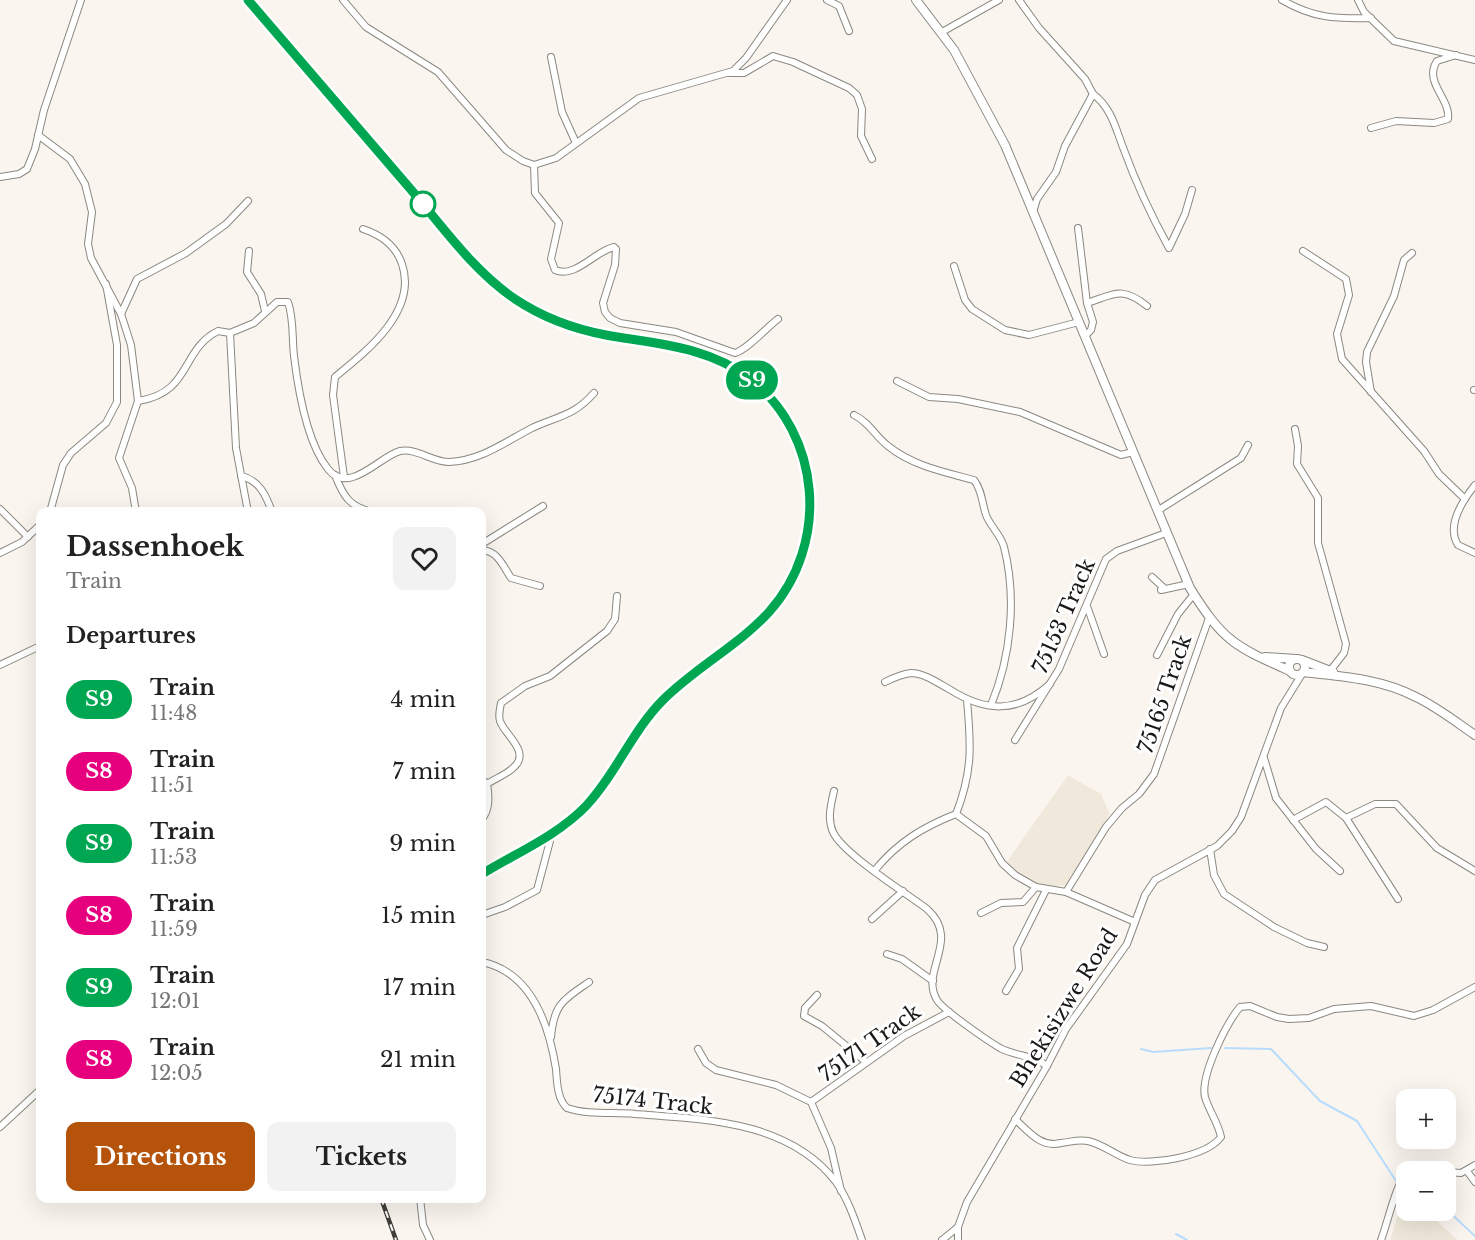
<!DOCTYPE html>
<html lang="en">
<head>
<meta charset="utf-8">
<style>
	body { margin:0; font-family:"Libre Baskerville",serif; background:#f2f2f2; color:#222; height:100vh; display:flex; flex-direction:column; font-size:22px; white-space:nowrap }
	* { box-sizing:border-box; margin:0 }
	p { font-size:20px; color:#767676 }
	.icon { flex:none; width:33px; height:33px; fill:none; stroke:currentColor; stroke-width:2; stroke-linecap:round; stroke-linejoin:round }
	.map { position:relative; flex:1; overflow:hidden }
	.details { position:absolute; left:36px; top:507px; width:450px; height:696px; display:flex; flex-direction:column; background:#fff; border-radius:12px; box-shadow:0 6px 24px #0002 }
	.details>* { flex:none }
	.badge { padding:0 12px; border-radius:20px; font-size:21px; line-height:39px }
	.controls { position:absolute; left:1396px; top:1089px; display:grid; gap:12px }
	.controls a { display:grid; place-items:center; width:60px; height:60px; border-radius:12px; background:#fff; box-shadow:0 6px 24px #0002; font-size:30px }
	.map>.badge { position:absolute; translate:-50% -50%; box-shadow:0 0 0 3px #fff }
	h2 { padding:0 30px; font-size:22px; line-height:54px }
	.round { display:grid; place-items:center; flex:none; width:63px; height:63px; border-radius:12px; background:#f2f2f2 }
	.headline { display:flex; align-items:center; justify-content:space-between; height:102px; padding:0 30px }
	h1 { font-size:28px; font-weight:700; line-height:45px }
	.primary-button { display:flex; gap:12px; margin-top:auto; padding:12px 30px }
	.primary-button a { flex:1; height:69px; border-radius:12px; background:#b45309; color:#fff; font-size:24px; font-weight:700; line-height:69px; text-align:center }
	.primary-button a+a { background:#f2f2f2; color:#222 }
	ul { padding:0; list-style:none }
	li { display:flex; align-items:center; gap:18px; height:72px; padding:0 30px }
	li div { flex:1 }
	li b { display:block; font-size:22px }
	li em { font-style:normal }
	li .badge { min-width:66px; font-weight:700; text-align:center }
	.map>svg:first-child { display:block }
	.built { fill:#f0e9db }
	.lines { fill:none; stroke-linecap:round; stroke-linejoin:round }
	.stream { stroke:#b9dcfc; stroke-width:2 }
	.minor-casing { stroke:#8b8881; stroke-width:8 }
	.tertiary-casing { stroke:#8b8881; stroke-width:10 }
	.minor { stroke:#fff; stroke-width:6 }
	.tertiary { stroke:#fff; stroke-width:8 }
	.rail-casing { stroke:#403e3b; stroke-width:4.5 }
	.rail { stroke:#fff; stroke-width:2; stroke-dasharray:7; stroke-linecap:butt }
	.line-casing { stroke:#fff; stroke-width:14 }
	.line { stroke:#00a651; stroke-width:9 }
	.stop-dot { fill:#fff; stroke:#00a651; stroke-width:3 }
	.labels { text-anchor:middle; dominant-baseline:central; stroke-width:6; stroke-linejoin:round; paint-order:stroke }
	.street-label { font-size:21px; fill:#1a1917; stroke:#fff }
</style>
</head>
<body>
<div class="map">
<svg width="1475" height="1240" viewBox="0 0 1475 1240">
	<rect width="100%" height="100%" fill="#faf6ef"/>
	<g class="built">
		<path d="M1068,775L1101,794L1110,814L1069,885L1040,887L1015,872L1006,863Z"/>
		<path d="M1404,1191L1407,1194V1210L1425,1211L1458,1240H1390L1401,1206L1405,1203Z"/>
	</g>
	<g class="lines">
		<g class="stream">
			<path d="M1225,1048L1271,1049L1320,1101L1357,1121L1396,1181"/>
			<path d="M1141,1049L1153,1052L1211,1048"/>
			<path d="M1402,1185L1407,1188"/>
			<path d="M1446,1209L1475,1236"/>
			<path d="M1176,1234L1187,1240"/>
		</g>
		<g class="minor-casing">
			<g id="minor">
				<path d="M343,0L366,27L438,72L506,150L523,161L534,165L556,158L639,98L733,71L746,58L787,0"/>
				<path d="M827,0L839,6L849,31"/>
				<path d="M1019,0L1039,28L1085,79L1093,94L1065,146L1056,172L1037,199L1034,209"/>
				<path d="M1282,0C1313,18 1335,19 1371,18"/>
				<path d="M1358,0L1364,12L1394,41L1475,60"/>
				<path d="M942,32L999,0"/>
				<path d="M551,57L562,112L576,143"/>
				<path d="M730,73H744L773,56L793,62L849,88L857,95L862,109L861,136L872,159"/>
				<path d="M1093,94C1112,108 1116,130 1124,150C1136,183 1152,217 1169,248L1185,214L1192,190"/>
				<path d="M1371,128L1396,121L1434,123L1448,119C1451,99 1423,82 1437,61L1456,55"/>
				<path d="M38,135L70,159L85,184L92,212L88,244L91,258L121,314L131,345L138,401L119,458L132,488L136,512"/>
				<path d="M534,165L535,193L559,223L551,259L555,270C575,279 595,251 614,247L616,249L615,265L603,303L605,312L610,318L620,323L676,332L735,353C748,349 766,328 778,319"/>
				<path d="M0,177L19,174L27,169L35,149L44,110L81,0"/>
				<path d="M1078,228L1087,303L1093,322L1091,330L1085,336"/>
				<path d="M249,251L247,272L261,294L265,311"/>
				<path d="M1303,251L1346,279L1349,295L1337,334L1342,359L1424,451L1439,474L1465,499"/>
				<path d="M954,266L965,300L972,309L1005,330L1029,335L1079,322"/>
				<path d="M1087,303C1115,294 1122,286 1147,306"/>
				<path d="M121,314L137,279L186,253L226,224L248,201"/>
				<path d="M230,333L254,323L277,302H288C294,319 292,339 294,356C298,389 307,443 328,469C349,496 380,456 400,451C417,448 432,462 449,462C480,461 505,442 532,428C558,416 574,416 594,393"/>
				<path d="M897,381L929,397L958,399L1020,412L1121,455L1133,452"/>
				<path d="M1474,390H1475"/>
				<path d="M1371,392L1366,362L1367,352L1394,296L1404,260L1412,253"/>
				<path d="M138,401C192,393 180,350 218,331L230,333L236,448L248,512"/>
				<path d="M854,415C869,422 875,436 888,446C913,466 944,472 974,480C982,490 982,503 986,515C990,526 1001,535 1004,547C1017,598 1011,657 991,705"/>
				<path d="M1295,429L1298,446L1297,464L1318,498V543L1346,644L1344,653L1330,671"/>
				<path d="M335,475C343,496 350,508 374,512"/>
				<path d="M241,476C259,480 266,495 272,512"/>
				<path d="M344,477L333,395L335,377C367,351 418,311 402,264C396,246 381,235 363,229"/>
				<path d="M1475,485C1463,500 1446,526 1458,545L1475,553"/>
				<path d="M0,509L28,537"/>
				<path d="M1157,511L1241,458L1248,445"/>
				<path d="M50,512L63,465L71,453L106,423L117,402V345L106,284"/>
				<path d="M482,544L543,506"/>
				<path d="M482,550C498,551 503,566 511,578L540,586"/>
				<path d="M0,553L22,542L40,525"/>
				<path d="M1152,577L1165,589"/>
				<path d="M1161,590L1189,584"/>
				<path d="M1087,606L1104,654"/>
				<path d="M1157,655L1178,614L1194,594"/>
				<path d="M0,665L40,646"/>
				<path d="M885,682C893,678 902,674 911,673C924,673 938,683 949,689C985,712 1017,714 1050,684"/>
				<path d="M1015,740L1059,669L1106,559L1117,551L1166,533"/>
				<path d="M1264,758L1276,798L1316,849L1340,871"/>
				<path d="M482,779L487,784C489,796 490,809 482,819"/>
				<path d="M487,784C496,778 508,774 515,766C530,751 504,734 500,721C498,715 500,709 501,703L525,686L550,676L607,631L615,619L617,596"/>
				<path d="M834,791C831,804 827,819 833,832C843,854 906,893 927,909C962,940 919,971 937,1000C943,1010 988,1041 1000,1048C1015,1056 1033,1055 1047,1066"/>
				<path d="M956,814L986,836L1002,863L1015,875L1036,887L1066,892L1135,922"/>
				<path d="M1346,818L1398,899"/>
				<path d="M1293,820L1326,802L1346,818L1375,804H1396L1437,848L1475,871"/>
				<path d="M1210,849L1214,875L1224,894L1274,927L1307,943L1324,947"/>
				<path d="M875,870C898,842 923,827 956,814C973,771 971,744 967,700"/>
				<path d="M1066,892L1106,827L1122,808L1139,794L1154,774L1209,618"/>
				<path d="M981,913L1001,903L1023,902L1036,887"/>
				<path d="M482,915L505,907L537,890L550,841"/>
				<path d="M872,919L903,891"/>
				<path d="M887,954L902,959L933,981"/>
				<path d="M482,962C531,972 549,1025 556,1069C557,1081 557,1099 567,1108C587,1115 614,1112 635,1114C705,1119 789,1121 836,1182C848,1199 855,1220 862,1240"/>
				<path d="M1006,991L1019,969L1017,948L1046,890"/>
				<path d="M817,995L805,1008L804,1016L822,1026L866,1062"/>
				<path d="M551,1037C554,1004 563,1000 589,982"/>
				<path d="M698,1049L706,1063L716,1070L776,1085L811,1102L831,1148L841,1191"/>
				<path d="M811,1102L904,1036L949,1012"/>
				<path d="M1015,1119C1029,1132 1041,1148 1061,1143C1070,1142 1079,1139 1088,1141C1103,1144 1116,1156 1130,1160C1152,1166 1207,1156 1221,1137C1218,1122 1209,1111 1205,1097C1200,1076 1226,1024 1240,1007L1250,1006L1277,1017L1289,1019L1309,1018L1334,1009L1371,1006L1414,1016L1433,1010L1475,987"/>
				<path d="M0,1127L40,1090"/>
				<path d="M1467,1171L1475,1182"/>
				<path d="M1410,1172L1420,1169L1438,1172"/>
				<path d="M1446,1172L1461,1173L1475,1165"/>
				<path d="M420,1198L423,1225L430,1240"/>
				<path d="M942,1240L958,1227"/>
				<path d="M958,1240V1227L967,1202L1047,1066L1066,1029L1127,944L1145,895L1155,880L1217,846L1232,831L1241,817L1281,708L1302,674"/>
				<path d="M1381,1240C1387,1225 1397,1180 1407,1173"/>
			</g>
		</g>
		<g class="tertiary-casing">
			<g id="tertiary">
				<path d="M916,0L954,50L1005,145L1190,588C1223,641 1234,646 1290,671"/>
				<path d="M1265,657L1296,659"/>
				<circle cx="1297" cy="667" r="8"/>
				<path d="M1302,660L1333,672"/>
				<path d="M1303,672C1341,676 1382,679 1416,697C1437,707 1456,722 1475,735"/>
			</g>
		</g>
		<use href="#minor" class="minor"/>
		<use href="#tertiary" class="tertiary"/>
		<g class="rail-casing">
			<g id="rail">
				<path d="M248,0C302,63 357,126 411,190C443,227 474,271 515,299C542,317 574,329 606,335C656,344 708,345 749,378C821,434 830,544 769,612C738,646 696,668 663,700C632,730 616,774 586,806C557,836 516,853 482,874"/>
				<path d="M381,1198L396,1240"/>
			</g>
		</g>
		<use href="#rail" class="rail"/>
	</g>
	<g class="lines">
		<g class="line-casing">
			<path id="line" d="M248,0C301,62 354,123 407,185C440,223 472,270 515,299C542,317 574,329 606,335C656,344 707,346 749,378C822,434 830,544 769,612C738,646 696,667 663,700C632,731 616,774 586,806C557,836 516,853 482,874"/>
		</g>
		<use href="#line" class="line"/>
	</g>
	<circle class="stop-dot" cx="423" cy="204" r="12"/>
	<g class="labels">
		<g class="street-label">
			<text transform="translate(1064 616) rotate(-66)">75153 Track</text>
			<text transform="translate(1165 694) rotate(-71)">75165 Track</text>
			<text transform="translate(1064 1008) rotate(-58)">Bhekisizwe Road</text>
			<text transform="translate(870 1043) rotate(-35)">75171 Track</text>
			<text transform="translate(653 1101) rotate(6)">75174 Track</text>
		</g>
	</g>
</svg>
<div class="controls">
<a>+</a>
<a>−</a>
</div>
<b class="badge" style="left:752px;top:380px;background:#00a651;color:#fff">S9</b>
<section class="details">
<div class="headline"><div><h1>Dassenhoek</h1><p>Train</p></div><a class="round"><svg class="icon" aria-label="heart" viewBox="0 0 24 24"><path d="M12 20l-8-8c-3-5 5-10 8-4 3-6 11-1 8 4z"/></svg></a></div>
<h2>Departures</h2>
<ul>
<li><span class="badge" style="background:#00a651;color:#fff">S9</span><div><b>Train</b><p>11:48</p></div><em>4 min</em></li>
<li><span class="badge" style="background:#e6007e;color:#fff">S8</span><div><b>Train</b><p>11:51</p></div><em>7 min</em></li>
<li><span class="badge" style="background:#00a651;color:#fff">S9</span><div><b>Train</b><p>11:53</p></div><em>9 min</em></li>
<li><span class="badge" style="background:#e6007e;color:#fff">S8</span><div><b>Train</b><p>11:59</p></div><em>15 min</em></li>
<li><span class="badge" style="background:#00a651;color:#fff">S9</span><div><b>Train</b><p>12:01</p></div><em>17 min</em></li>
<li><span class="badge" style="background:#e6007e;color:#fff">S8</span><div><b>Train</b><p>12:05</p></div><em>21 min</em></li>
</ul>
<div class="primary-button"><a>Directions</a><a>Tickets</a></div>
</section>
</div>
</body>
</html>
